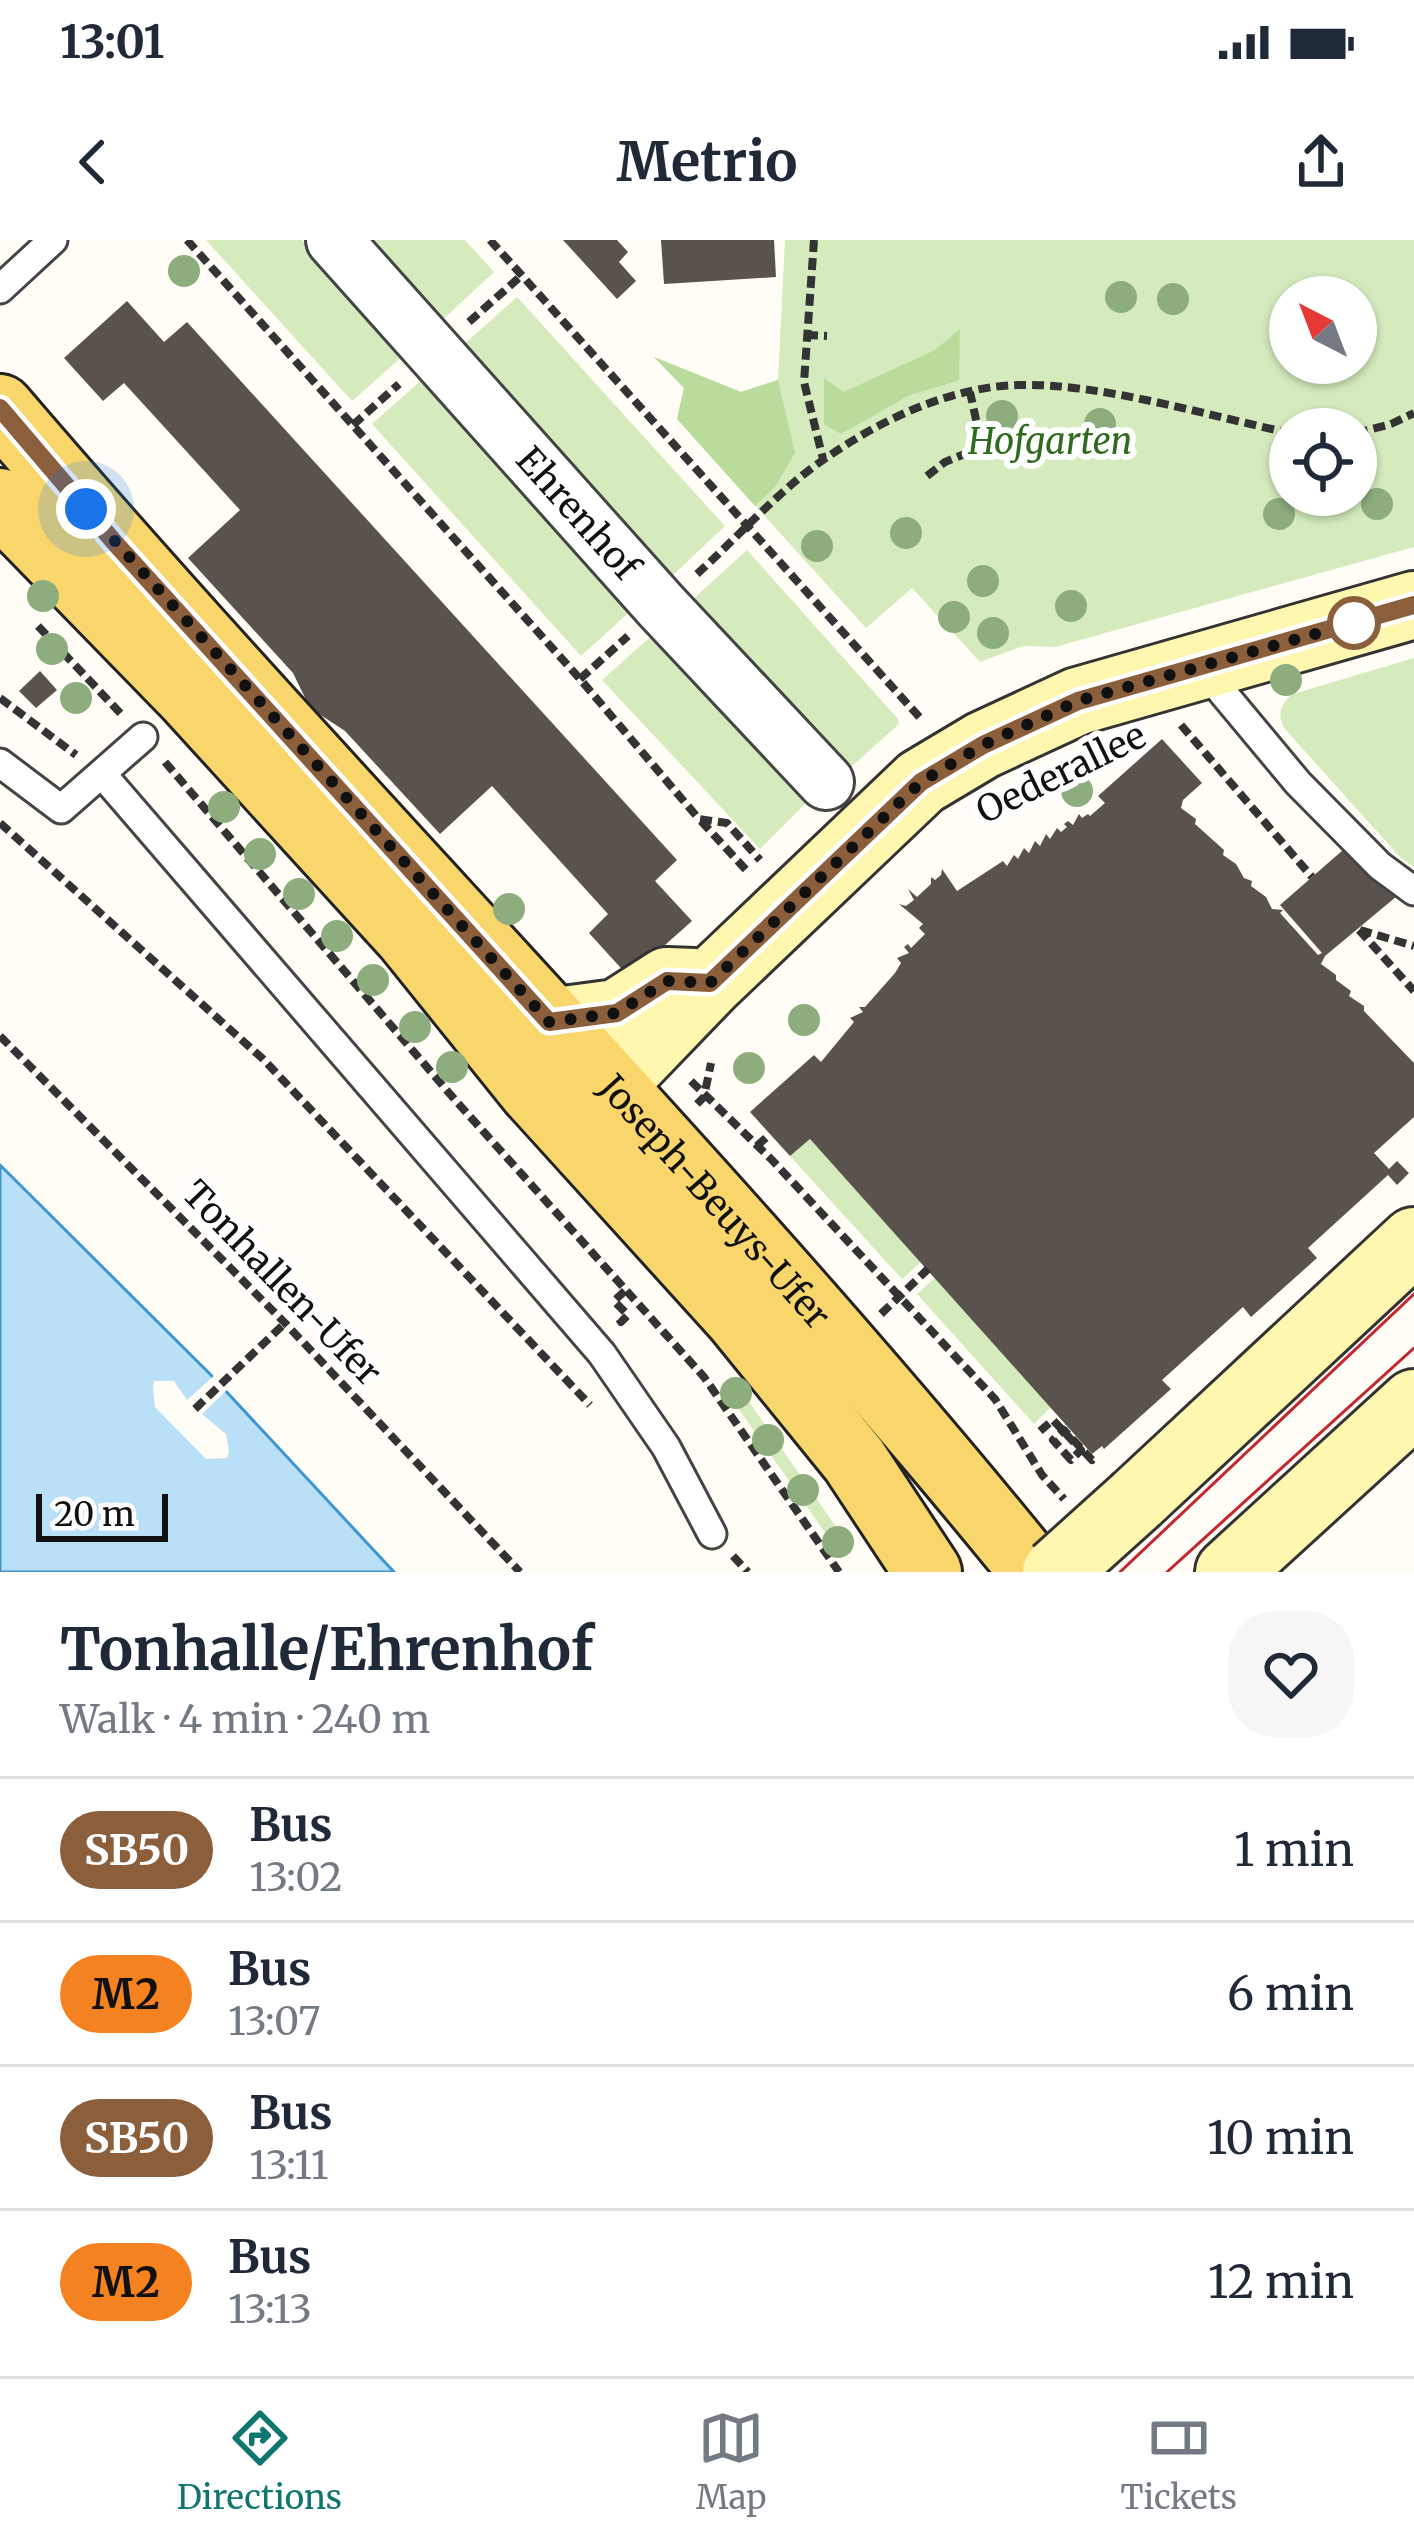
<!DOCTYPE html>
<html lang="en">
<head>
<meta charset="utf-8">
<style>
	body { margin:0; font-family:Merriweather,serif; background:#f6f6f7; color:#1f2937; height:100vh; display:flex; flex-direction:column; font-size:45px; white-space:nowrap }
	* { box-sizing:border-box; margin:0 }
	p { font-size:39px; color:#747a83 }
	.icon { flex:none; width:66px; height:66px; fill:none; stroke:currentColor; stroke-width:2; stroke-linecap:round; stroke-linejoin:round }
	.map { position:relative; height:1332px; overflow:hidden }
	.side { display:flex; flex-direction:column; background:#fff; flex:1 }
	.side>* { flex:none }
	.badge { padding:0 24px; border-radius:39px; font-size:42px; line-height:78px }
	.needle { width:78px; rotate:318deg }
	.tools { position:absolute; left:1269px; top:36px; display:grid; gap:24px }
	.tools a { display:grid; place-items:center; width:108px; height:108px; border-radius:50%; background:#fff; box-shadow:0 3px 9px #0004; font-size:60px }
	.scale { position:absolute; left:36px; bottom:30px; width:132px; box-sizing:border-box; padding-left:12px; border:6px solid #111; border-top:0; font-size:33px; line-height:42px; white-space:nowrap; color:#111; -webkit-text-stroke:9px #fff; paint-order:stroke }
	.you { position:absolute; width:60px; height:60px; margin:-30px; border:9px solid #fff; border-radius:50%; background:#1a73e8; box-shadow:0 0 0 18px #1a73e833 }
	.map>.badge { position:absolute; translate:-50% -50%; box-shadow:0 0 0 6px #fff }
	.round { display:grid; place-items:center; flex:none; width:126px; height:126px; border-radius:48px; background:#f6f6f7 }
	.head { display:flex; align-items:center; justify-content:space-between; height:204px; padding:0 60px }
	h1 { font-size:57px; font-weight:700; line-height:90px }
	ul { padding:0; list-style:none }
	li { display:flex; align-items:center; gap:36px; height:144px; padding:0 60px; border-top:3px solid #e0e1e3 }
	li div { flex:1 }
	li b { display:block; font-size:45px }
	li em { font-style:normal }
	li .badge { min-width:132px; font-weight:700; text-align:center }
	.status { display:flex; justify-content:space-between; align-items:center; height:84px; padding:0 60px; background:#fff; direction:ltr }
	.status svg { height:33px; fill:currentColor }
	header { display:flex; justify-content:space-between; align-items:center; height:156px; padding:0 60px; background:#fff; font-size:54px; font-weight:700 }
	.dock { display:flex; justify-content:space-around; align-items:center; height:168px; border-top:3px solid #e0e1e3; background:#fff; font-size:33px; color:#747a83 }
	.dock a { display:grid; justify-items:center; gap:6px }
	.dock .current { color:#0f766e }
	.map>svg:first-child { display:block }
	.green { fill:#d5ebbd; fill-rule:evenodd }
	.forest { fill:#b9dc9c }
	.water { fill:#b9e0f7; stroke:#3f96cf; stroke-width:3 }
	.pier { fill:#fffdf5 }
	.building { fill:#5a524d }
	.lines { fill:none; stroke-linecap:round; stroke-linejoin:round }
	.lane-casing { stroke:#444; stroke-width:33 }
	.street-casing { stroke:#444; stroke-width:60 }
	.secondary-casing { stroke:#333; stroke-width:72 }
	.primary-casing { stroke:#222; stroke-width:72 }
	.path { stroke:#333; stroke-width:8; stroke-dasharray:12 6; stroke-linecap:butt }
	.lane { stroke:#fff; stroke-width:27 }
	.street { stroke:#fff; stroke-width:54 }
	.secondary { stroke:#fff6b0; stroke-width:66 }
	.primary { stroke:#f9d66b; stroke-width:66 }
	.tram { stroke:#c4262e; stroke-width:3 }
	.secondary-bridge-casing { stroke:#333; stroke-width:72; stroke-linecap:butt }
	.secondary-bridge { stroke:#fff6b0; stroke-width:66 }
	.tree { fill:#8dad7f }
	.line-casing { stroke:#fff; stroke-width:27 }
	.line { stroke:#8b5e3c; stroke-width:18 }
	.walk { stroke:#111; stroke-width:12; stroke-dasharray:0 21.6 }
	.stop-dot { fill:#fff; stroke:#8b5e3c; stroke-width:6 }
	.labels { text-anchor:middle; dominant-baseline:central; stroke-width:12; stroke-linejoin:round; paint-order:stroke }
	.park-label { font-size:36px; font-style:italic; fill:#2f6b1f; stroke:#fff }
	.street-label { font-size:36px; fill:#111; stroke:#fff }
</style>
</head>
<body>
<div class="status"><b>13:01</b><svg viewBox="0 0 49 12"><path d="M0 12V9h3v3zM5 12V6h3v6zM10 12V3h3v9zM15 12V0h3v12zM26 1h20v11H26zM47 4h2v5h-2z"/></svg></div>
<header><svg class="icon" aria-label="back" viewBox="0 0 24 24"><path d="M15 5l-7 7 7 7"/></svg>Metrio<svg class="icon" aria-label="share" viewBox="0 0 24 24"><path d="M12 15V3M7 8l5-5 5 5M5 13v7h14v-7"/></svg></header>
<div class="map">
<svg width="1414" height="1332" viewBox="0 0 1414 1332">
	<rect width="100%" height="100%" fill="#fffdf5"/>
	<g class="green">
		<path d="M206,0H302L406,113L352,161Z"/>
		<path d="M364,0H465L494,32L439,83Z"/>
		<path d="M785,0H1414V307L1055,407L1023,406L980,422L912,348L866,388L677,179L684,148L654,117L741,152L778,140ZM1290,57H1356V123H1290ZM1290,189H1356V255H1290Z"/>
		<path d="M517,57L725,286L670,338L462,106Z"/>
		<path d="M426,136L635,367L581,416L372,184Z"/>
		<path d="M747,310L898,479L899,484L850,528L692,360Z"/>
		<path d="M656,392L809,560L760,609L602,440Z"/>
		<path d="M1414,418V627L1400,617L1284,488C1277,474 1280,464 1293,454Z"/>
		<path d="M810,899L921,1022L902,1039L790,916Z"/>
		<path d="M935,1038L1051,1167L1034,1184L917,1054Z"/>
		<path d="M731,1136L844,1298L851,1313L842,1317L722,1145Z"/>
	</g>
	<g class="forest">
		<path d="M960,89L959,140L908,156L841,194L824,184V138L844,152L935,110Z"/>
		<path d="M654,117L741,152L778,140L795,213L775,247L755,266L677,179L684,148Z"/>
	</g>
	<path class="water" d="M0,925L209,1133L394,1332H0Z"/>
	<path class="pier" d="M217,1133L230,1147L202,1174L226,1194L229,1211L227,1218L206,1219L155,1167L153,1147L154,1141H174L187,1160Z"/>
	<g class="building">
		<path d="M563,0H617L628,12L619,22L636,41L617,59Z"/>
		<path d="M661,0H774L776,37L664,44Z"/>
		<path d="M127,61L164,102L187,82L677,620L655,641L692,681L629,737L589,693L608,674L492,546L440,594L345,491L310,468L293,433L188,318L240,270L124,143L103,161L64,118Z"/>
		<path d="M40,431L57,450L36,468L19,451Z"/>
		<path d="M1162,499L1202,543L1183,560L1181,568L1196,579L1195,584L1224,610L1223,615L1236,624L1244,638L1252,641L1251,646L1266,657L1272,669L1283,670L1280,673L1318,715L1322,713L1280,665L1351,603L1397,656L1325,716L1321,724L1336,735V740L1351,751L1349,756L1364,766V771L1414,823V877L1374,913L1389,929L1397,921L1409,933L1397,945L1388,935L1308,1008L1317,1018L1251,1077L1243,1067L1162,1140L1171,1149L1104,1209L1102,1206L1092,1214L810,899L790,916L750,872L814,815L821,822L854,782L850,778L863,772L859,767H865L895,733L901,723L897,718L909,713L904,707L908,704L911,708L925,694L919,688L923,684L899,664L906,666L914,660L908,649L917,657L931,644V637L935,640L941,635L942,629L957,651L1003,621L1007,626L1014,615L1018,619L1024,608L1029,613L1035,601L1040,606L1046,594L1050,599L1057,588L1061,592L1067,587L1064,584L1068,581L1073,585L1079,574L1082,578L1088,574L1090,576L1105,563L1098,556Z"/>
	</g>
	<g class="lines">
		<g class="lane-casing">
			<g id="lane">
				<path d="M0,49L53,0"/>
				<path d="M1203,429L1298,543L1380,626L1414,651"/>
				<path d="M0,523L61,569L143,497"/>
				<path d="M102,534L602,1114L666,1207L712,1294"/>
			</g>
		</g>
		<g class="street-casing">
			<g id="street">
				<path id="s1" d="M334,0L661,366L826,542"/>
			</g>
		</g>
		<g class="secondary-casing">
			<g id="secondary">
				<path d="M549,782L617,773L667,741L694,742"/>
				<path d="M582,888V876L710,743L921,542L983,505L1078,461L1414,365"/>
				<path d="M1137,1259L1414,1001"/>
				<path d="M1229,1332L1414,1163"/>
			</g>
		</g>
		<g class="primary-casing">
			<g id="primary">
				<path id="s2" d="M0,168C338,563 707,929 1034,1332"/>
				<path d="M0,262L189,456L408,696L532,850L737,1076L854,1220L928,1332"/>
			</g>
		</g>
		<g class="path">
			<path d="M187,0L580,439L699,579L727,583L760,620"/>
			<path d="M490,0L922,480"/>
			<path d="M814,0L804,142L823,219"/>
			<path d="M469,82L522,35"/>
			<path d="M806,95L827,96"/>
			<path d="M353,185L399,144"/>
			<path d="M1356,193L1391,184L1414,173"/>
			<path d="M927,236L945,222L982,207L970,152"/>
			<path d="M697,334C738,297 781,248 826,218C882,179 952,146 1020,145C1101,143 1209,176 1290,193"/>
			<path d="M38,386L123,476"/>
			<path d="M580,439L628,396"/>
			<path d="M0,458L76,515"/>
			<path d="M1181,485L1312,637"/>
			<path d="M165,522L456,861L704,1137L839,1332"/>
			<path d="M701,581L748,632"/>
			<path d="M0,583L263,819L590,1165"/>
			<path d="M1359,690L1414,751"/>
			<path d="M1360,690L1414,706"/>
			<path d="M0,796L285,1083L520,1332"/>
			<path d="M691,841L772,920L995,1159L1042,1235L1064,1259"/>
			<path d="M697,864L704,857L711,823"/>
			<path d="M757,906L770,894"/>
			<path d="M881,1074L928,1029"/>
			<path d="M619,1079L621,1082L628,1075L614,1061L628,1048"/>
			<path d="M195,1169L285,1083"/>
			<path d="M1040,1191L1053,1180L1081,1210L1071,1220L1053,1200L1064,1190L1092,1220L1096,1216"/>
			<path d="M733,1316L748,1332"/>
		</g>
		<use href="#lane" class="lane"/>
		<use href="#street" class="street"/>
		<use href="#secondary" class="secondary"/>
		<use href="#primary" class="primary"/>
		<g class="tram">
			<path d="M1120,1332L1414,1054"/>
			<path d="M1167,1332L1414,1108"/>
		</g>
		<g class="secondary-bridge-casing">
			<path id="secondary-bridge" d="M1056,1332L1137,1259"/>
		</g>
		<use href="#secondary-bridge" class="secondary-bridge"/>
	</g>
	<g class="tree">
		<circle cx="184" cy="31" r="16"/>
		<circle cx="1121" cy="57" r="16"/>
		<circle cx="1173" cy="59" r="16"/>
		<circle cx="1002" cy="176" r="16"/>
		<circle cx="1100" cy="184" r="16"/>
		<circle cx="1377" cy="264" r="16"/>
		<circle cx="1279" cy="274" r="16"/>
		<circle cx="906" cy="293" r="16"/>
		<circle cx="817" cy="306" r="16"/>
		<circle cx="983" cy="341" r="16"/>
		<circle cx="43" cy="356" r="16"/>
		<circle cx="1071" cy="366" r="16"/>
		<circle cx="954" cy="377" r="16"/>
		<circle cx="993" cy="393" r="16"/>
		<circle cx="52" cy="409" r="16"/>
		<circle cx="1286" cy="440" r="16"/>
		<circle cx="76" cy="458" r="16"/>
		<circle cx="1077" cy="551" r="16"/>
		<circle cx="224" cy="567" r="16"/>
		<circle cx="260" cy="614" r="16"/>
		<circle cx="299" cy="654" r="16"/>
		<circle cx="509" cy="669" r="16"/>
		<circle cx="337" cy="696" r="16"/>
		<circle cx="373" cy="740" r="16"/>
		<circle cx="804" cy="780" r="16"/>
		<circle cx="415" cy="787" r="16"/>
		<circle cx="452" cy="827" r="16"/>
		<circle cx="749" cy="828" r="16"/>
		<circle cx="736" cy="1153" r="16"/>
		<circle cx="768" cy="1200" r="16"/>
		<circle cx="803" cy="1250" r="16"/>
		<circle cx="838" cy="1302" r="16"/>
	</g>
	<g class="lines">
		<g class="line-casing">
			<path id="line" d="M0,168L115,303L549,782L617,773L667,741L710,743L921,542L983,505L1078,461L1414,365"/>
		</g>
		<use href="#line" class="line"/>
		<path class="walk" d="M86,269L549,782L617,773L667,741L710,743L921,542L983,505L1078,461L1354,383"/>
	</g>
	<circle class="stop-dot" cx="1354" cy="383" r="24"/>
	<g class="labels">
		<g class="park-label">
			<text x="1050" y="201">Hofgarten</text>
		</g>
		<g class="street-label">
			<text stroke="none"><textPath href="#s1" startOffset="366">Ehrenhof</textPath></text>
			<text transform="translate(1061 533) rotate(-26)">Oederallee</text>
			<text stroke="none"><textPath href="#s2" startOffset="1068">Joseph-Beuys-Ufer</textPath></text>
			<text transform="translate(282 1043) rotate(46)">Tonhallen-Ufer</text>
		</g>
	</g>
</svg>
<div class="tools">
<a><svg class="needle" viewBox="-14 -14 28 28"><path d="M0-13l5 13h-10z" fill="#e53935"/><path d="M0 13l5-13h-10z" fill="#747a83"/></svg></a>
<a><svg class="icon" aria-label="locate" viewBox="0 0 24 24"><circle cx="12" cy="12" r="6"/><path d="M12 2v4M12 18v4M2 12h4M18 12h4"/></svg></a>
</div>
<div class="scale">20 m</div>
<div class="you" style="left:86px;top:269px"></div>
</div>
<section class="side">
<div class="head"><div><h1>Tonhalle/Ehrenhof</h1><p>Walk · 4 min · 240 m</p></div><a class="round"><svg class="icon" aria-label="heart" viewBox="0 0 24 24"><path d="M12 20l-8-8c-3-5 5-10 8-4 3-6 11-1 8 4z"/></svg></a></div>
<ul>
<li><span class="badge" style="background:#8b5e3c;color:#fff">SB50</span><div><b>Bus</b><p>13:02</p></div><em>1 min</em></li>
<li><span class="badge" style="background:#f58220;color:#111">M2</span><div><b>Bus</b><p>13:07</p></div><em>6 min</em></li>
<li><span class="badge" style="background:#8b5e3c;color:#fff">SB50</span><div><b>Bus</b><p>13:11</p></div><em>10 min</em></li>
<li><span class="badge" style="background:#f58220;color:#111">M2</span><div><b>Bus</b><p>13:13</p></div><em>12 min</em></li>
</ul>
</section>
<nav class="dock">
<a class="current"><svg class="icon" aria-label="directions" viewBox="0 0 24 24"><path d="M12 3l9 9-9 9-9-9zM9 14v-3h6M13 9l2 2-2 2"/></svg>Directions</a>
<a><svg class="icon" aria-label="map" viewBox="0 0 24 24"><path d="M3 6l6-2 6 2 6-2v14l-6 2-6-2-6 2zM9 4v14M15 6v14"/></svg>Map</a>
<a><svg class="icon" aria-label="tickets" viewBox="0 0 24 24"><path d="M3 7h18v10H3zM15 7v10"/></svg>Tickets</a>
</nav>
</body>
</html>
